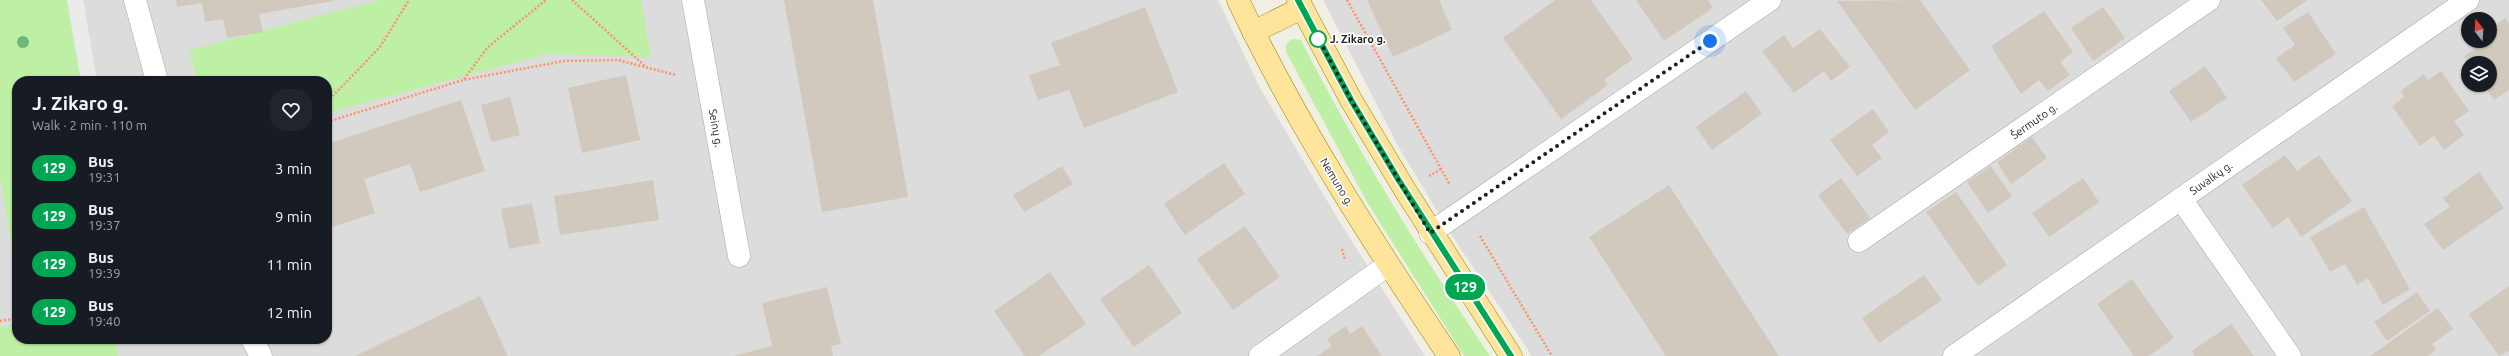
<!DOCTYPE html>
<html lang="en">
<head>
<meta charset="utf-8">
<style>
	body { margin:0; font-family:Ubuntu,sans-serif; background:#20242c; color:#f1f3f6; height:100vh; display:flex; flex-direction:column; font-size:15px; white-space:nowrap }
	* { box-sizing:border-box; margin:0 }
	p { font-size:13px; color:#9ea1a6 }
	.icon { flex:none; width:22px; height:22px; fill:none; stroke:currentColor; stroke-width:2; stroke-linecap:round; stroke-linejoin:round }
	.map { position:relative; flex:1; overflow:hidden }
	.details { position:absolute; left:12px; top:76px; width:320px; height:268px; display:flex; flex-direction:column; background:#171b24; border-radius:16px; box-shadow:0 1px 3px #0004 }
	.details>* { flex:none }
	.badge { padding:0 8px; border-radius:13px; font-size:14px; line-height:26px }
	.needle { width:26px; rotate:343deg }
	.fabs { position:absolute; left:2461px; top:12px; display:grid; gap:8px }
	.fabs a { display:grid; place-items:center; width:36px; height:36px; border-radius:50%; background:#171b24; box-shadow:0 1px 3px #0004; font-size:20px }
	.you { position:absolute; width:20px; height:20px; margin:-10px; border:3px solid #fff; border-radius:50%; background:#1a73e8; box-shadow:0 0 0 6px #1a73e833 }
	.map>.badge { position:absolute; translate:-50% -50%; box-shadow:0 0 0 2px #fff }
	.round { display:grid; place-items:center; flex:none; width:42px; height:42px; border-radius:16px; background:#20242c }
	.summary { display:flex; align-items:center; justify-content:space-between; height:68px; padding:0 20px }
	h1 { font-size:19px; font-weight:600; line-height:30px }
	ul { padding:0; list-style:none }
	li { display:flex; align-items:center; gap:12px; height:48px; padding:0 20px }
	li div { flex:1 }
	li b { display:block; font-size:15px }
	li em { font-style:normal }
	li .badge { min-width:44px; font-weight:700; text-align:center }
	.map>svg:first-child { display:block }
	.residential { fill:#dddcdc; fill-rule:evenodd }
	.grass { fill:#bdf0a5 }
	.parking { fill:#ebebeb }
	.building { fill:#d1c9bd }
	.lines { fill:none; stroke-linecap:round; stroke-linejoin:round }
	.minor-casing { stroke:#a6a6a6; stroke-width:23 }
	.major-casing { stroke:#9a8200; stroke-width:23 }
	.path { stroke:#ff9167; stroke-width:2.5; stroke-dasharray:2 2; stroke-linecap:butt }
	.minor { stroke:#fff; stroke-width:22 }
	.major { stroke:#ffe59b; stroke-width:22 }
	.tree { fill:#6cb77a }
	.line-casing { stroke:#fff; stroke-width:9 }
	.line { stroke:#00a651; stroke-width:6 }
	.walk { stroke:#1f1f1f; stroke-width:4; stroke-dasharray:0 7.2 }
	.stop-dot { fill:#fff; stroke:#00a651; stroke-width:2 }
	.labels { text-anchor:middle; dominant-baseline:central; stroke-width:3.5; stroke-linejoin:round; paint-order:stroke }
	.stop-label { font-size:11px; font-weight:bold; fill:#1f1f1f; stroke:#fff; text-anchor:start }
	.street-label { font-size:11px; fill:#1f1f1f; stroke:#fff }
</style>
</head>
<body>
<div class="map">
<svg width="2509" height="356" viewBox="0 0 2509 356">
	<rect width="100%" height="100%" fill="#f1efe4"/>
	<g class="residential">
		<path d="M0,0H1218L1260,88L1339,221L1425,356H0ZM17,81H327V339H17Z"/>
		<path d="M1323,0H2509V356H1532L1451,234L1398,146ZM2468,19H2490V41H2468ZM2468,63H2490V85H2468Z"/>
	</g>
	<g class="grass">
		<path d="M0,0H67L81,81H17V277L0,177Z"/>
		<path d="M380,0H641L651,57L547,54L327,113V81H198L189,50Z"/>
		<path d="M1292,39L1301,40C1357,150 1421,254 1490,356H1464L1367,202L1286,52V44Z"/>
		<path d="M17,324V339H115L118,356H0V327Z"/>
	</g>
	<path class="parking" d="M67,0H83L97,81H81Z"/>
	<g class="building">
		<path d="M176,0H333V1L259,14L263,32L227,38L223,19L205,22L202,3L177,7Z"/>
		<path d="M784,0H873L908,197L822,212Z"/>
		<path d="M1367,0H1439L1452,30L1393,57Z"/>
		<path d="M1555,0H1591L1633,59L1604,80L1608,85L1561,119L1503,38Z"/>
		<path d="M1636,0H1708L1713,8L1664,41Z"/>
		<path d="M1920,0L1970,70L1915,110L1837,1Z"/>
		<path d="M2261,0H2307L2277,21Z"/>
		<path d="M1145,7L1178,92L1084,128L1069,90L1038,100L1029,75L1060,65L1051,43Z"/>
		<path d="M2103,7L2125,38L2093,61L2071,28Z"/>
		<path d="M2044,11L2073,52L2060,62L2070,75L2048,91L2039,80L2021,94L1991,46Z"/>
		<path d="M2308,12L2336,54L2294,82L2276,58L2295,45L2283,28Z"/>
		<path d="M2505,18L2509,24V90L2494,100L2484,85H2490V63H2468L2464,56L2483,43L2481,41H2490V29Z"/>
		<path d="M1820,29L1850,67L1831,81L1824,71L1794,93L1762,51L1784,35L1793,48Z"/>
		<path d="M2205,66L2227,98L2191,122L2169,91Z"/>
		<path d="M2441,71L2469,111L2454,121L2464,135L2444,150L2434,136L2420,146L2392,106L2404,97L2401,91L2424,74L2428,80Z"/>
		<path d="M626,75L640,140L582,153L568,88Z"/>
		<path d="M1746,91L1762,114L1712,150L1696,127Z"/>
		<path d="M510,97L520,135L491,142L481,105Z"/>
		<path d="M461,100L485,171L420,192L410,164L364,179L375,213L327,229V144Z"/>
		<path d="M1873,109L1889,132L1872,145L1882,158L1857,176L1830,140Z"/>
		<path d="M2032,137L2047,158L2011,184L1997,162Z"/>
		<path d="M2285,155L2297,171L2319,155L2352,201L2301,237L2288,217L2273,228L2242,185Z"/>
		<path d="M1224,163L1245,194L1185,235L1164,204Z"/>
		<path d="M1062,166L1073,184L1024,212L1013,195Z"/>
		<path d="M1991,166L2012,196L1988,213L1967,182Z"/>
		<path d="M2479,172L2504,208L2443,250L2424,224L2450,207L2443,198Z"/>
		<path d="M1841,178L1870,218L1847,234L1818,195Z"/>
		<path d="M2083,178L2099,202L2049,237L2032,213Z"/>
		<path d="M653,180L659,220L560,235L554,196Z"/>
		<path d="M1669,185L1779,356H1666L1589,237Z"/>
		<path d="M1956,192L2007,265L1978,286L1926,212Z"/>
		<path d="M532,203L540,243L509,249L501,209Z"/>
		<path d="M2364,207L2410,289L2383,305L2368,278L2357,285L2345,264L2330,272L2310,237Z"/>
		<path d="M1245,226L1280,277L1233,310L1197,259Z"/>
		<path d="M1149,265L1182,313L1134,347L1100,299Z"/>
		<path d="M1050,272L1086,324L1039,356H1025L994,311Z"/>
		<path d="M1924,275L1942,300L1879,343L1862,318Z"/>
		<path d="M2132,279L2174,338L2149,356H2134L2097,304Z"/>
		<path d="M2509,286V351L2499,356L2469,314Z"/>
		<path d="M827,287L841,344L831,346L833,356H733L772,346L762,303Z"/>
		<path d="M2417,292L2430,311L2387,341L2374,322Z"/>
		<path d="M480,296L508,356H355Z"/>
		<path d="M2438,308L2453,329L2432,344L2436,350L2428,356H2370Z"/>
		<path d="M2231,324L2254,356H2195L2192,351Z"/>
		<path d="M1346,326L1350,334L1362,326L1382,356H1317L1332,346L1327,339Z"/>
	</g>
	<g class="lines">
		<g class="minor-casing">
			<g id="minor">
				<path d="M135,0L157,81"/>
				<path d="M693,0L739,256"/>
				<path d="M2181,199L2290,356"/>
				<path d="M1430,233L1770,0"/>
				<path d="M1859,241L2209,0"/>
				<path d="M252,339L261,356"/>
				<path d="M1260,356L1388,265"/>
				<path d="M1954,356L2468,0"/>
			</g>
		</g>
		<g class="major-casing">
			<g id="major">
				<path d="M1238,0C1297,125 1372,241 1449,356"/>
				<path d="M1298,0L1351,100L1405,190L1511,356"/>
				<path d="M1253,32L1302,8"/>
			</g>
		</g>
		<g class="path">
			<path d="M572,0L645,66"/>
			<path d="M1347,0L1450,185"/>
			<path d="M464,79L488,47L546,0"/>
			<path d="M327,102L380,47L409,0"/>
			<path d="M327,122L463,80L564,61L618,60L676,75"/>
			<path d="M1429,176L1441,169"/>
			<path d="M1480,236L1552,356"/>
			<path d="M1342,249L1345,260"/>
			<path d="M0,321L17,318"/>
		</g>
		<use href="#minor" class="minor"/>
		<use href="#major" class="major"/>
	</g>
	<circle class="tree" cx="23" cy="42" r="6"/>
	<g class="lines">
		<g class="line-casing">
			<path id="line" d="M1298,0L1351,100L1398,179L1511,356"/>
		</g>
		<use href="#line" class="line"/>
		<path class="walk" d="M1318,39L1316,34L1351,100L1430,233L1710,41"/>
	</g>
	<circle class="stop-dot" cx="1318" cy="39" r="8"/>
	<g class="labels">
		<g class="stop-label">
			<text x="1330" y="39">J. Zikaro g.</text>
		</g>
		<g class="street-label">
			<text transform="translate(2034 121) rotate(-35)">Šermuto g.</text>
			<text transform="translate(716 128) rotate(80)">Seinų g.</text>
			<text transform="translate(2211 178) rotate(-35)">Suvalkų g.</text>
			<text transform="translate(1337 182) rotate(59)">Nemuno g.</text>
		</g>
	</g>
</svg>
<div class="fabs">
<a><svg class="needle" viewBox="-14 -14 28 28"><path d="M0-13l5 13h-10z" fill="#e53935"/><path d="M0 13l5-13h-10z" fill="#9ea1a6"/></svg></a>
<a><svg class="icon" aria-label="layers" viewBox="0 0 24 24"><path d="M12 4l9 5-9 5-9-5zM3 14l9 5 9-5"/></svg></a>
</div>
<div class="you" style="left:1710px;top:41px"></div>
<b class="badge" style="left:1465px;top:287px;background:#00a651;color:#fff">129</b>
<section class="details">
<div class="summary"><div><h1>J. Zikaro g.</h1><p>Walk · 2 min · 110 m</p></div><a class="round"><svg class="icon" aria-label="heart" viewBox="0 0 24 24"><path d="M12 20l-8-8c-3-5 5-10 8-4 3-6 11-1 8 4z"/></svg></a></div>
<ul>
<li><span class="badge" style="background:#00a651;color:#fff">129</span><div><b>Bus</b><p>19:31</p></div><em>3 min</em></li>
<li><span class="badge" style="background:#00a651;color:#fff">129</span><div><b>Bus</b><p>19:37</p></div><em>9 min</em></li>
<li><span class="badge" style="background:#00a651;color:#fff">129</span><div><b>Bus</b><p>19:39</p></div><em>11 min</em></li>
<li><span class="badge" style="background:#00a651;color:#fff">129</span><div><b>Bus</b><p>19:40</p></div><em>12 min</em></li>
</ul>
</section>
</div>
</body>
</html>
